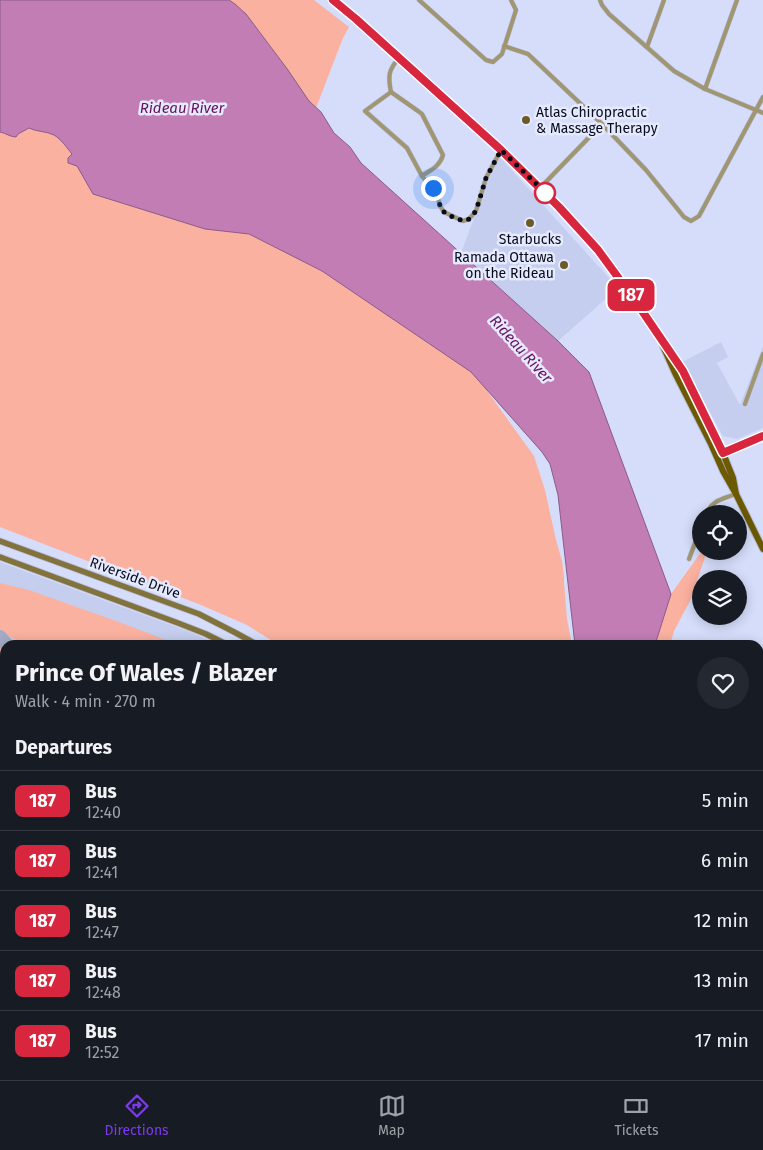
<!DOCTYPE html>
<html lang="en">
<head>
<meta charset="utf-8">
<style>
	body { margin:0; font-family:"Fira Sans",sans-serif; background:#242831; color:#f1f3f6; height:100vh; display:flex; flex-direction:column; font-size:19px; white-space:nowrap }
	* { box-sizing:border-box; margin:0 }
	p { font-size:16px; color:#9ea1a6 }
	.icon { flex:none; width:28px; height:28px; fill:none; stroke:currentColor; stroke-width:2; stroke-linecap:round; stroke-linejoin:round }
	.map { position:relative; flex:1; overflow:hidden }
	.drawer { position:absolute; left:0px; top:640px; width:764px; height:440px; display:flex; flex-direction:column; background:#171b24; border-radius:15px 15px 0 0; box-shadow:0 2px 12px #0003 }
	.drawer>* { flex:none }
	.badge { padding:0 10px; border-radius:8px; font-size:18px; line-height:32px }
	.buttons { position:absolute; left:692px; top:505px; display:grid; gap:10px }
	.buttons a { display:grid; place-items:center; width:55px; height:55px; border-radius:50%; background:#171b24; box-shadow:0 2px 12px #0003; font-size:25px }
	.you { position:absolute; width:25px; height:25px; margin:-12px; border:4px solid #fff; border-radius:50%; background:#1a73e8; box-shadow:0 0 0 8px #1a73e833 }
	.map>.badge { position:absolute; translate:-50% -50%; box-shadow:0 0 0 2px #fff }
	h2 { padding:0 15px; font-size:19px; line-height:45px }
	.round { display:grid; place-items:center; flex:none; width:52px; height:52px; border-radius:26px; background:#242831 }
	.head { display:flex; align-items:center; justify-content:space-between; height:85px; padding:0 15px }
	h1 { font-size:24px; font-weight:700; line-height:38px }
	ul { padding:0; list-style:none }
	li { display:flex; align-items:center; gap:15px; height:60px; padding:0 15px; border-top:1px solid #363941 }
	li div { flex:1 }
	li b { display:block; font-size:19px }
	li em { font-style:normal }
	li .badge { min-width:55px; font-weight:700; text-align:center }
	.menu { display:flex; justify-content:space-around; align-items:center; height:70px; border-top:1px solid #363941; background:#171b24; font-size:14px; color:#9ea1a6 }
	.menu a { display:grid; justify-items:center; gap:2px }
	.menu .current { color:#7c3aed }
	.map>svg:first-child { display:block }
	.built { fill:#c5ceee }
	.green { fill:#fbb1a0 }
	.water { fill:#c27db5; stroke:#8a5b87 }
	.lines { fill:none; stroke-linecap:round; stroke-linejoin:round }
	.stream { stroke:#8a5b87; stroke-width:1 }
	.taxiway { stroke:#a3aac4; stroke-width:14 }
	.runway { stroke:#a3aac4; stroke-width:35 }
	.street-casing { stroke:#b4bbd6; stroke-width:5 }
	.secondary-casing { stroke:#b4bbd6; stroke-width:7 }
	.primary-casing { stroke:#b4bbd6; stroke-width:8 }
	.street { stroke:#a09672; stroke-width:4 }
	.secondary { stroke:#82723b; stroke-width:5.5 }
	.primary { stroke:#6c5900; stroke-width:6 }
	.line-casing { stroke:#fff; stroke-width:11 }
	.line { stroke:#d7263d; stroke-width:8 }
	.walk { stroke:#080b1b; stroke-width:5; stroke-dasharray:0 9 }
	.poi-dot { fill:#6a5b28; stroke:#e5eafe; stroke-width:2 }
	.stop-dot { fill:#fff; stroke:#d7263d; stroke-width:2.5 }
	.labels { text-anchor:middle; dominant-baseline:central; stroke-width:5; stroke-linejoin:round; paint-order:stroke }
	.poi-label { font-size:14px; fill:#080b1b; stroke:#e5eafe; text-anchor:start }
	.street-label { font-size:14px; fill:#080b1b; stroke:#e5eafe }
	.water-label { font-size:15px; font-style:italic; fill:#67125c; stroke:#e5eafe }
</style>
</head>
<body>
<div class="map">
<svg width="763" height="1080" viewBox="0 0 763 1080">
	<rect width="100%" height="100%" fill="#d5ddfa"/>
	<g class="built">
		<path d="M500,157L618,288L558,341L461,253L488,181Z"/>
		<path d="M721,342L728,357L717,363L740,405L763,346V428L737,439L723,436L682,362Z"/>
		<path d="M0,562L190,632L219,645H5V1075H482L480,1080H0Z"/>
	</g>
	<g class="green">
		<path d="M229,0H314L349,27L343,38L316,108L309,101L288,70L246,14L235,4Z"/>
		<path d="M29,128C37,132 49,131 56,136C62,141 67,148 72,154V164L77,166L93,194L205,229L249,234L322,271L471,372L480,381L534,456L545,490L556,540L562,561L564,577V583L567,619L572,645H279L247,625L201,605L0,527V132H5L12,137Z"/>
		<path d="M702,551H707L691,599L674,631L670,645H655L671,594Z"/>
		<path d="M0,583L29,590L119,622L179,645H18L17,640L0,633Z"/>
		<path d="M0,643L5,649V915L0,918Z"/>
		<path d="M763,657V739L759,744V661Z"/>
		<path d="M763,823V912H759V828Z"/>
		<path d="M5,925V1012L0,991V928Z"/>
		<path d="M759,969L763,970V1080H594L591,1075H759Z"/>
		<path d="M20,1075H127L139,1080H21Z"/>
		<path d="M147,1075H309L307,1080H159Z"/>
	</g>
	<g class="water">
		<path d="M0,0H229L235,4L246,14L288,70L309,101L321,112L334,133L350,147L361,163L558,341L589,372L671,594L655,645H575L558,495L550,464L542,452L471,372L322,271L249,234L205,229L93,194L77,166L68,163V158L72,154C67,148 61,139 54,135C46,131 37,132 29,128L18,134L16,137C10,137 6,133 0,132Z"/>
		<path d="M759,912H763V970L759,969Z"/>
	</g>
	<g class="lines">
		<path class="stream" d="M759,683L763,681"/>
		<g class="taxiway">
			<path d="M0,637L7,645"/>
			<path d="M0,923L5,920"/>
			<path d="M137,1075L149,1080"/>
		</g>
		<path class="runway" d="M0,1034L5,1055"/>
		<g class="street-casing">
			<g id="street">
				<path d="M419,0L486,60L493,62L502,54L516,10L511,0"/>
				<path d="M600,0L602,5L609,14L674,71L705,89L763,113"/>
				<path d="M504,46L528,54L602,124L646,170L684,217L691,221L699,216L763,97"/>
				<path d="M647,47L664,0"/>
				<path d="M399,58C388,70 388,77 391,92L418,111L422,114L443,155C440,166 431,170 422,176"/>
				<path d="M705,89L737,0"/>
				<path d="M391,92L365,111L407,148L422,176L437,195L440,206L444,212L463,221L469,219L476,211L486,178L501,150"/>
				<path d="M540,188L602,124"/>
				<path d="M745,404L763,354"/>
				<path d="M706,514C712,500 723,499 736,494"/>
				<path d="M689,559L701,527"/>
			</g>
		</g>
		<g class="secondary-casing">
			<g id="secondary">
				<path d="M721,454L763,436"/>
				<path d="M0,541L199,614L236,633L258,645"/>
				<path d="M0,557L178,623L206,634L228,645"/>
			</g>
		</g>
		<g class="primary-casing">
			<g id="primary">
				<path d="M333,0L356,19L501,150L559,207L597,250L636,302L683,371L718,441L733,478L736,494"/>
				<path d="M663,346L676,375L711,444L723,471L736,494L763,549"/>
				<path d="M759,770L763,767"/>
				<path d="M759,786L763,783"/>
				<path d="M563,1075L567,1080"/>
				<path d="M578,1075L582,1080"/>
				<path d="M491,1080L493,1075"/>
				<path d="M504,1080L506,1075"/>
			</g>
		</g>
		<use href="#street" class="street"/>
		<use href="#secondary" class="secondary"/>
		<use href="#primary" class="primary"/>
	</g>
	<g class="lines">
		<g class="line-casing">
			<path id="line" d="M333,0L356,19L501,150L559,207L598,250L636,302L683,371L723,453L763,436"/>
		</g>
		<use href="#line" class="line"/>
		<path class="walk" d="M433,188L437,195L441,209L446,214L463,221L469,219L476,211L486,178L501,150L550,197L545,193"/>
	</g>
	<g class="poi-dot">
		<circle cx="526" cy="120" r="5"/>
		<circle cx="530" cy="223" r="5"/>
		<circle cx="564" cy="265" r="5"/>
	</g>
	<circle class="stop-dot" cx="545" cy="193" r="10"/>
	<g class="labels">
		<g class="poi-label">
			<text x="536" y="112">Atlas Chiropractic<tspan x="536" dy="16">&amp; Massage Therapy</tspan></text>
			<text x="530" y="239" text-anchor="middle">Starbucks</text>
			<text x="554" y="257" text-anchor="end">Ramada Ottawa<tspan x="554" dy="16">on the Rideau</tspan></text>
		</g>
		<g class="street-label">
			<text transform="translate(135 578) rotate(20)">Riverside Drive</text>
		</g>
		<g class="water-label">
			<text x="182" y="108">Rideau River</text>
			<text transform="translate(521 349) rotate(48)">Rideau River</text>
		</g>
	</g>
</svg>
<div class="buttons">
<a><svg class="icon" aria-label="locate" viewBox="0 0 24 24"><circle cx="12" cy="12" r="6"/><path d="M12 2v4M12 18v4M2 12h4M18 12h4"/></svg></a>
<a><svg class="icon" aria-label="layers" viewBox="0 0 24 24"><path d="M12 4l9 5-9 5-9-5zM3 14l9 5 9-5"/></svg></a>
</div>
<div class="you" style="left:433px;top:188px"></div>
<b class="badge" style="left:631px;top:295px;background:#d7263d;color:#fff">187</b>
<section class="drawer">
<div class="head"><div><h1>Prince Of Wales / Blazer</h1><p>Walk · 4 min · 270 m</p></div><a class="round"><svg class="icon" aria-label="heart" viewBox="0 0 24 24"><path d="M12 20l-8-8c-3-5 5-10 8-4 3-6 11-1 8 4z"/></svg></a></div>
<h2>Departures</h2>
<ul>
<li><span class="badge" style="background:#d7263d;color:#fff">187</span><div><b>Bus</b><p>12:40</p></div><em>5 min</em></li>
<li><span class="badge" style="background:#d7263d;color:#fff">187</span><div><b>Bus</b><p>12:41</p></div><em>6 min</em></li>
<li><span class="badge" style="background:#d7263d;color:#fff">187</span><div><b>Bus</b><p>12:47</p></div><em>12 min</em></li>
<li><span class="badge" style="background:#d7263d;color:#fff">187</span><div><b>Bus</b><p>12:48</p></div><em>13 min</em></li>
<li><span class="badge" style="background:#d7263d;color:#fff">187</span><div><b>Bus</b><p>12:52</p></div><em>17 min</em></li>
</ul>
</section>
</div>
<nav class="menu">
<a class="current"><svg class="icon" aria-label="directions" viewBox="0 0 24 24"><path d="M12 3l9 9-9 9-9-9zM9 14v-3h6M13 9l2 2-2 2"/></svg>Directions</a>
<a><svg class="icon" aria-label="map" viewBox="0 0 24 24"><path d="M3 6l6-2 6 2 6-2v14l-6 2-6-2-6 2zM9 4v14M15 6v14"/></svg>Map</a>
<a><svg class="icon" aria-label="tickets" viewBox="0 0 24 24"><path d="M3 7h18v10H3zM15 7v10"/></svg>Tickets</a>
</nav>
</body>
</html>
